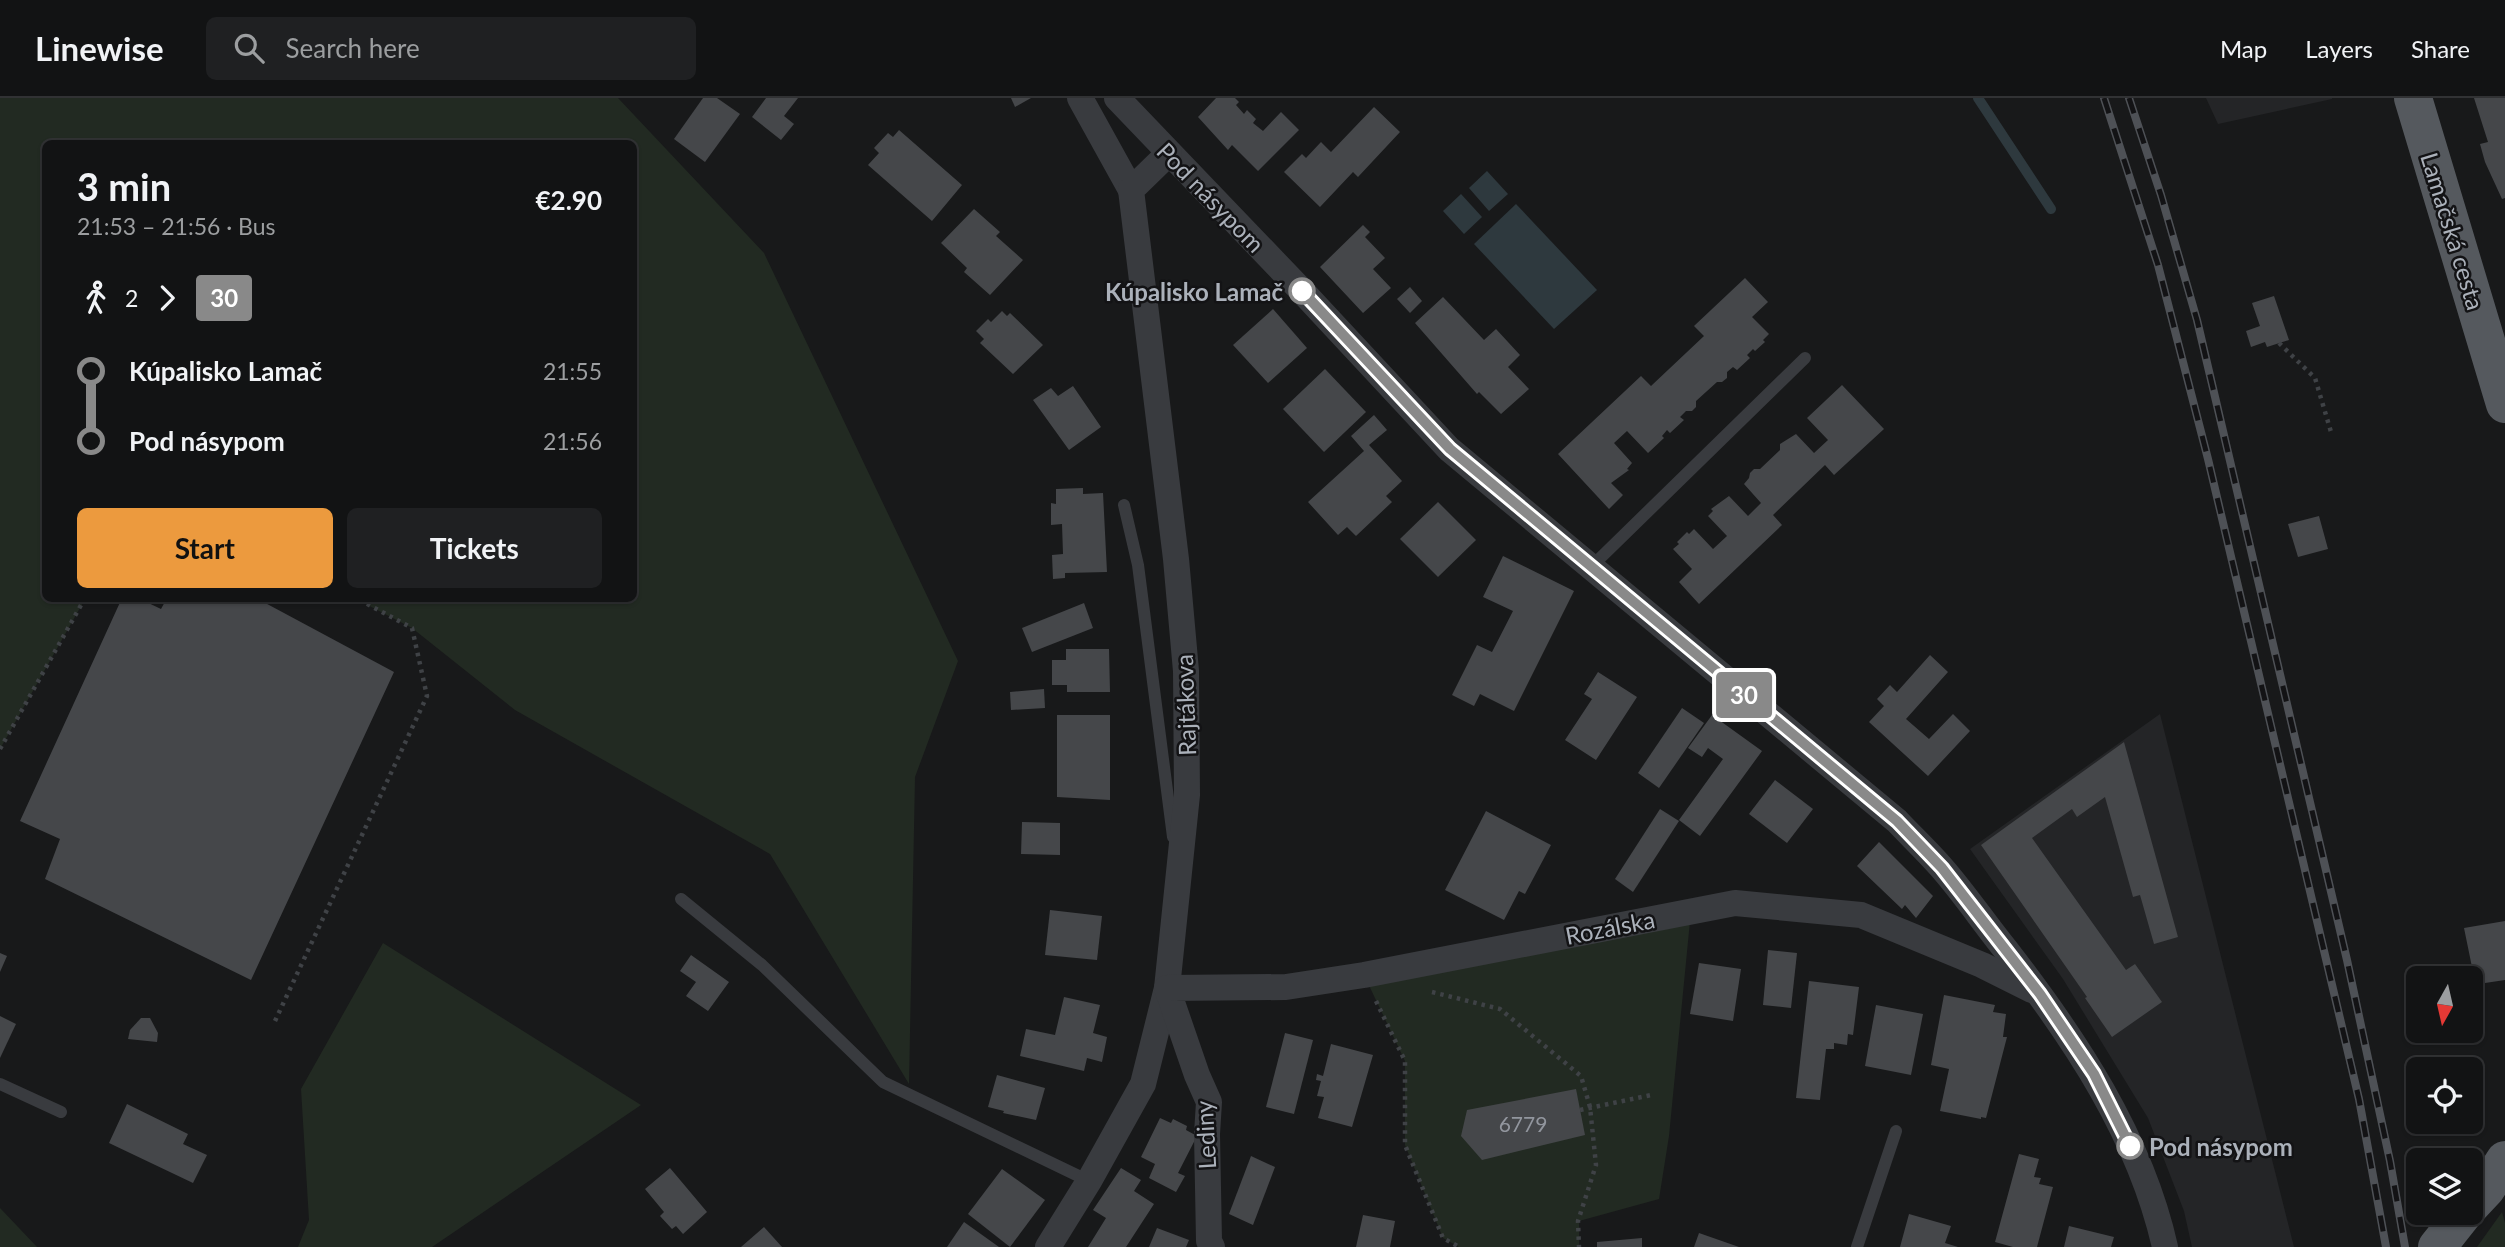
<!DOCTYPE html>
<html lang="en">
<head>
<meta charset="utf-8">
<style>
	body { margin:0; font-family:Lato,sans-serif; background:#1f2022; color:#f1f3f6; height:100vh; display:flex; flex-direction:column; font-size:26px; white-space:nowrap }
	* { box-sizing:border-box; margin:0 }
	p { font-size:23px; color:#9c9ea0 }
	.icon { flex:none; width:38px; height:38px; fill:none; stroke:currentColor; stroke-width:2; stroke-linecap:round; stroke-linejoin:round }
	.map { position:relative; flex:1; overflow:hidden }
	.drawer { position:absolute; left:42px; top:42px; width:595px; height:462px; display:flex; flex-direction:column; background:#121314; border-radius:10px; box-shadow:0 2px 5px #0004,0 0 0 2px #313234 }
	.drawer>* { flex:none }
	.badge { padding:0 14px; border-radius:5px; font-size:24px; line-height:46px }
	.needle { width:46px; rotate:188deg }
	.fabs { position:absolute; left:2406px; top:868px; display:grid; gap:14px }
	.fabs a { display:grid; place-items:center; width:77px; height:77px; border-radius:10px; background:#121314; box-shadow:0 2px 5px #0004,0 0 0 2px #313234; font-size:35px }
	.map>.badge { position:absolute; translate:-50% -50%; box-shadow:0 0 0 4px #fff }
	.legs { display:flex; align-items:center; gap:10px; height:77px; padding:0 35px; font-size:23px }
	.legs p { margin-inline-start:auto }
	.headline { display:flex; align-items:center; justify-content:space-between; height:119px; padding:0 35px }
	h1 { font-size:38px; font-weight:700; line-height:52px }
	.button { display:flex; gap:14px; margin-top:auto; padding:14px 35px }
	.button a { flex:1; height:80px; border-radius:10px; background:#ec9a3e; color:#111; font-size:28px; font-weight:700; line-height:80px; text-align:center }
	.button a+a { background:#1f2022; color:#f1f3f6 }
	ul { padding:0 35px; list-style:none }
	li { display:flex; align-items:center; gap:24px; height:70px; font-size:26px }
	li i { display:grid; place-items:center; width:10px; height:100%; margin:0 9px; background:currentColor }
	li i::after { content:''; width:18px; height:18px; margin:-9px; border:5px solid; border-radius:50%; background:#121314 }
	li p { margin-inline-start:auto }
	li:first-child i { background:linear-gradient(#0000 50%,currentColor 0) }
	li:last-child i { background:linear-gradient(currentColor 50%,#0000 0) }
	header { display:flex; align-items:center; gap:42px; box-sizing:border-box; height:98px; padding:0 35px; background:#121314; border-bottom:2px solid #313234 }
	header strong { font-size:33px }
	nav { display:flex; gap:38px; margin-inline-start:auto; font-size:24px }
	.search { width:490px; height:63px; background:#1f2022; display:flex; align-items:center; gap:18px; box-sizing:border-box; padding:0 24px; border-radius:10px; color:#9c9ea0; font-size:26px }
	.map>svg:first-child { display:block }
	.built { fill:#242527 }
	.green { fill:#222a22 }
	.water { fill:#2e393e }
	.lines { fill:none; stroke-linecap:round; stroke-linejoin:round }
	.stream { stroke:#2e393e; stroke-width:10 }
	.building { fill:#45474a }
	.path { stroke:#3f4246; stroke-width:4.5; stroke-dasharray:3.5 5; stroke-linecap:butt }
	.service { stroke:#393b3f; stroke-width:12 }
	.minor { stroke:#393b3f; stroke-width:26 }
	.primary { stroke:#55595e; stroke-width:38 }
	.rail-casing { stroke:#4e5156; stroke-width:8 }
	.rail { stroke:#131315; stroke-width:5; stroke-dasharray:16; stroke-linecap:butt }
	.line-1-casing { stroke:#fff; stroke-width:16 }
	.line-1 { stroke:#898989; stroke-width:10 }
	.stop-1-dot { fill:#fff; stroke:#898989; stroke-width:3.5 }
	.labels { text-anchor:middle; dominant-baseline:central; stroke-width:5; stroke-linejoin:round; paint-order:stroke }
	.number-label { font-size:21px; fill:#92969e }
	.street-label { font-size:24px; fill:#abb1ba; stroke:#131315 }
	.stop-label { font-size:24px; font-weight:bold; fill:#abb1ba; stroke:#131315; text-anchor:end }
</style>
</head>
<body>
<header>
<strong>Linewise</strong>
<div class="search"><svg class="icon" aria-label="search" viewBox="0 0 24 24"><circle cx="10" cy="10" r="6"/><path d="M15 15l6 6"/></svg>Search here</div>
<nav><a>Map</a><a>Layers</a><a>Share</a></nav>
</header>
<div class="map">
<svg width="2505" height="1149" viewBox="0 0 2505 1149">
	<rect width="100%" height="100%" fill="#18191a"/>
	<g class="built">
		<path d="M2206,0H2332V1L2218,26Z"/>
		<path d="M2160,616L2294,1149H2192L2184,1113L2148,1020L2063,881L1970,751Z"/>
	</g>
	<g class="green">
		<path d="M0,0H618L764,155L958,563L915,679L909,986L770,756L515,612L412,530L356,501L634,500V46H46V500L85,501L0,651Z"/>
		<path d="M1691,813L1669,1038L1659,1101L1579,1123V1149H1459L1443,1140L1405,1047V963L1364,877Z"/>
		<path d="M383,845L641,1007L432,1149H298L309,1122L301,991Z"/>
		<path d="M0,1110L37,1149H0Z"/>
		<path d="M2502,1114L2505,1125V1149H2477Z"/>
	</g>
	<g class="water">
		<path d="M1487,73L1508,96L1489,113L1469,90Z"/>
		<path d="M1461,96L1482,119L1464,136L1443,113Z"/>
		<path d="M1516,106L1597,192L1554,231L1474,146Z"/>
	</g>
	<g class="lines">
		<path class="stream" d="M1978,0L2051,111"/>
	</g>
	<g class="building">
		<path d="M703,0H717L740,16L705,64L674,41Z"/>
		<path d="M766,0H798L784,18L794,26L781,42L752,19Z"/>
		<path d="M1011,0H1031L1015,9Z"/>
		<path d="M1216,0H1235L1239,4L1236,7L1244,16L1247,12L1256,21L1253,25L1263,33L1281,14L1299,32L1258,73L1232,47L1228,52L1198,19Z"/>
		<path d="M2474,0H2505V100L2502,101L2485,64L2480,46L2488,44Z"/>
		<path d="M1374,9L1400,34L1358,79L1353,74L1320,109L1284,74L1302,56L1306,60L1321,44L1331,54Z"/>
		<path d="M899,32L962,87L932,123L868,67L879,55L874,50L888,35L893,39Z"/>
		<path d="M974,111L1000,134L996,138L1023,162L990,197L964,174L967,170L941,145Z"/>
		<path d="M1363,127L1370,134L1365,139L1385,160L1373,171L1391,190L1363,215L1320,169Z"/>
		<path d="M1745,180L1768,204L1752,219L1769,236L1763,242L1765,244L1755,253L1753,251L1747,257L1750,260L1737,272L1733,269L1727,274V280L1722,284H1717L1696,303V309L1692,313H1686L1680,319L1684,322L1670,335L1667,332L1662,338L1664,340L1648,355L1627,333L1614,345L1632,365L1627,371L1629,372L1611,385L1623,397L1609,411L1558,356L1641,278L1651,288L1704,238L1694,228Z"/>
		<path d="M1410,189L1422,203L1410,215L1397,201Z"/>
		<path d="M2274,198L2289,242L2267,249L2265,244L2251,249L2246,233L2260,228L2252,205Z"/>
		<path d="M1443,199L1484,242L1496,231L1520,257L1508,269L1529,291L1501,316L1479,294L1477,296L1415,225Z"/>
		<path d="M1273,211L1307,250L1268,285L1233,247Z"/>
		<path d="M1002,213L1007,218L1010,215L1043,247L1013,276L980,245L984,241L976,233L988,221L991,224Z"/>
		<path d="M1325,271L1366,314L1324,354L1283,311Z"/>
		<path d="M1842,287L1884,331L1834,377L1825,367L1773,417L1782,427L1699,506L1679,484L1692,471L1673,451L1679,446L1677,444L1687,434L1689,436L1694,431L1713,451L1727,438L1708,418L1713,413L1711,411L1729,398L1748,418L1761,405L1744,386L1749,380L1750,375L1754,371H1760L1780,352V346L1796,336L1814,355L1828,342L1807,320Z"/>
		<path d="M1073,288L1101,329L1069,352L1033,302L1051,290L1058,298Z"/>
		<path d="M1374,317L1387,332L1369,347L1402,383L1386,398L1392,404L1356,438L1347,429L1338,437L1308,404L1364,353L1351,338Z"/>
		<path d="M1083,390V396L1103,395L1107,474L1065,475V480L1053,481L1052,457L1063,456L1062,426L1051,427V405L1056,406V391Z"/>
		<path d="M1438,404L1476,442L1438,479L1400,441Z"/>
		<path d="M2319,418L2328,451L2298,459L2288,426Z"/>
		<path d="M1503,458L1574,493L1514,613L1480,596L1474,608L1452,597L1477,547L1492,554L1513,513L1483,499Z"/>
		<path d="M122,500H138L161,511L167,500H256L394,574L251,882L45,781L60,741L20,723Z"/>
		<path d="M1084,505L1093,530L1032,554L1022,530Z"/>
		<path d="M1066,551H1109L1110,594H1067V587H1052V562H1066Z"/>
		<path d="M1930,557L1948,574L1906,621L1929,641L1953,616L1970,633L1928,678L1869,624L1884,608L1877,601L1890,587L1897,594Z"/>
		<path d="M1598,574L1637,599L1596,662L1565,642L1592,601L1584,596Z"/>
		<path d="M1044,591L1045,610L1011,612L1010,594Z"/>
		<path d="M1682,610L1704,625L1659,690L1638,675Z"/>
		<path d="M1057,617H1110V702L1057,699Z"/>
		<path d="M1712,617L1762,653L1700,738L1679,722L1723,661L1708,650L1702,659L1688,650Z"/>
		<path d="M2124,644L2178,839L2154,846L2140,797L2133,799L2105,699L2077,719L2072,711L2032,740L2126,872L2135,866L2162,904L2112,939L2085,900L2087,899L1981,747Z"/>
		<path d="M1775,682L1813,711L1787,745L1749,716Z"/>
		<path d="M1660,711L1679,723L1633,794L1615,781Z"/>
		<path d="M1486,713L1551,747L1525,796L1519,793L1504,822L1445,792Z"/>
		<path d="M1022,724L1060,725V757L1021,756Z"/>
		<path d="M1879,744L1933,798L1916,820L1905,807L1902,811L1857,768Z"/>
		<path d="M1050,812L1102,818L1097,862L1045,857Z"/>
		<path d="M2505,823V882L2485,885L2482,872L2473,874L2464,830Z"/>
		<path d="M1768,852L1797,855L1791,910L1763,907Z"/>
		<path d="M0,855L7,858L0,874Z"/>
		<path d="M691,857L729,884L708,913L686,898L696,884L680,873Z"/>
		<path d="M1699,865L1741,871L1733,923L1690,916Z"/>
		<path d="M1809,883L1859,889L1853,937L1848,936L1847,947L1834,945V951H1826L1820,1002L1796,1000Z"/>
		<path d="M1944,897L1995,907L1993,914L2006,916L2003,939H2007L1986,1020L1981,1019V1021L1940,1013L1949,971L1931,967Z"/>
		<path d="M1064,899L1100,907L1093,935L1107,939L1102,964L1087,960L1084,973L1020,958L1026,931L1055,937Z"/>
		<path d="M1876,907L1923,916L1911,977L1865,968Z"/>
		<path d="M0,918L16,926L0,960Z"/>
		<path d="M141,920H150L158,935L157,944L128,941L130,932Z"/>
		<path d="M1285,935L1313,942L1294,1016L1266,1009Z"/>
		<path d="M1331,946L1373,957L1352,1029L1318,1020L1324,999L1317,998L1321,983L1316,982L1317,976L1323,978Z"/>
		<path d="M997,977L1045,990L1036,1022L1003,1015L1004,1013L988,1009Z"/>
		<path d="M1576,991L1585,1037L1482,1062L1461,1038L1467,1012Z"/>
		<path d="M127,1006L188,1036L183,1046L207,1057L193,1085L109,1045Z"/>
		<path d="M1160,1020L1171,1025L1173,1021L1187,1028L1186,1032L1197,1038L1178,1075L1185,1078L1176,1094L1149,1080L1155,1066L1141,1059Z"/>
		<path d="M2019,1056L2039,1061L2034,1079L2041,1080L2039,1086L2053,1089L2037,1149H2013L1995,1144Z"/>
		<path d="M1251,1058L1275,1069L1253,1127L1229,1116Z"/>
		<path d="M670,1070L707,1114L683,1136L676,1128L672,1131L660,1118L664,1114L645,1091Z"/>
		<path d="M1121,1070L1141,1082L1134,1093L1154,1106L1126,1149H1088L1106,1120L1093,1112Z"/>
		<path d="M1002,1071L1045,1102L1010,1149L968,1116Z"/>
		<path d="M1909,1116L1951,1128L1945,1145L1958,1149H1900Z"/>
		<path d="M1363,1117L1395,1123L1390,1149H1356Z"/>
		<path d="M964,1124L999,1149H947Z"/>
		<path d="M2069,1128L2114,1139L2111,1149H2064Z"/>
		<path d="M764,1129L782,1149H741Z"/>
		<path d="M1157,1130L1189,1142L1186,1149H1149Z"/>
		<path d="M1699,1135L1739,1149H1694Z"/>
		<path d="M1642,1140V1149H1597V1144Z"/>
	</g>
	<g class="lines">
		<g class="path">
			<path d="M2279,245L2315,280L2331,334"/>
			<path d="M0,651L85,500"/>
			<path d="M1432,894L1500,911L1581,978L1590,1009L1596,1067L1578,1123L1579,1149"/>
			<path d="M1376,903L1405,963V1047L1443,1140L1459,1149"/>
			<path d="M275,923L427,598L412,530L356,500"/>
			<path d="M1580,1012L1651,997"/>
		</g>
		<g class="service">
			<path d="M1124,407L1138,467L1173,739"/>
			<path d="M1590,470L1805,260"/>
			<path d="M681,801L762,867L883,984L1089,1083"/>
			<path d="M0,986L61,1014"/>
			<path d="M1857,1149L1896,1033"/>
		</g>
		<g class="minor">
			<path d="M1080,0L1131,92"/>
			<path d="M1117,0L1301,192L1449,351L1897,723C1911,738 1927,753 1941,769C1964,795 1984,825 2006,852C2075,941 2140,1038 2165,1149"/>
			<path d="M1048,1149L1089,1083L1143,986L1167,890L1187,697L1186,573L1176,461L1131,92L1169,55"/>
			<path d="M1212,1149L1209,1143L1207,1036L1209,1004L1197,977L1167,890L1286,889L1364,877L1735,805L1861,817L1982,867L2032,892"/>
		</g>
		<g class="primary">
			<path d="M2413,0L2505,306"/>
			<path d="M2471,1107L2486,1091L2505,1062"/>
			<path d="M2437,1149L2464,1115"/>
		</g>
		<g class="rail-casing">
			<g id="rail">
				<path d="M2104,0L2158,167L2208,361L2359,1001L2386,1149"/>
				<path d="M2129,0L2161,97L2197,222L2347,862L2390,1063L2405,1149"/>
			</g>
		</g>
		<use href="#rail" class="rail"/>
	</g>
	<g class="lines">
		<g class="line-1-casing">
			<path id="line-1" d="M1302,193L1450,351L1897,723L1942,770L2040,896L2094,976L2130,1048"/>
		</g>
		<use href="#line-1" class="line-1"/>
	</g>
	<g class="stop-1-dot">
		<circle cx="1302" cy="193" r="12"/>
		<circle cx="2130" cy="1048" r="12"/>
	</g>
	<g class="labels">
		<g class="number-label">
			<text x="1523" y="1025">6779</text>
		</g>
		<g class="street-label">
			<text transform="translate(1211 99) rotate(46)">Pod násypom</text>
			<text transform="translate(2453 133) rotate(73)">Lamačská cesta</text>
			<text transform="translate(1185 607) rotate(-92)">Rajtákova</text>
			<text transform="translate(1610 829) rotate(-11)">Rozálska</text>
			<text transform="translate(1205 1037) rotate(-93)">Lediny</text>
		</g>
		<g class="stop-label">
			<text x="1283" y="193">Kúpalisko Lamač</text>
			<text x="2149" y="1048" text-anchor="start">Pod násypom</text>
		</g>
	</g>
</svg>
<div class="fabs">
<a><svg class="needle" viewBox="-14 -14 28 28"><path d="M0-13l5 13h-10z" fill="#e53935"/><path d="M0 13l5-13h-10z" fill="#9c9ea0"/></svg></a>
<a><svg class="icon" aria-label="locate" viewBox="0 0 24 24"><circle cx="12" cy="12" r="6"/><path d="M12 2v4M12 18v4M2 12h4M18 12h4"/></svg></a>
<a><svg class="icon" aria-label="layers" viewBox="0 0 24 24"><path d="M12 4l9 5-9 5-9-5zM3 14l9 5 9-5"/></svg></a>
</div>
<b class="badge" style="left:1744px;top:597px;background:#898989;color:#fff">30</b>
<section class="drawer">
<div class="headline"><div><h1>3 min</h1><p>21:53 – 21:56 · Bus</p></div><b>€2.90</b></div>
<div class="legs"><svg class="icon" aria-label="walk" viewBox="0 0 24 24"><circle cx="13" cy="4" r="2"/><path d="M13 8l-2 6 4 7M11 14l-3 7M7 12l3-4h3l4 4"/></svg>2<svg class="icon" aria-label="forward" viewBox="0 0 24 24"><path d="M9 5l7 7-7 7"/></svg><b class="badge" style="background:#898989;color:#fff">30</b></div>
<ul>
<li><i style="color:#898989"></i><b>Kúpalisko Lamač</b><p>21:55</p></li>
<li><i style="color:#898989"></i><b>Pod násypom</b><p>21:56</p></li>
</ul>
<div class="button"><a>Start</a><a>Tickets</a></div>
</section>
</div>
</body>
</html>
